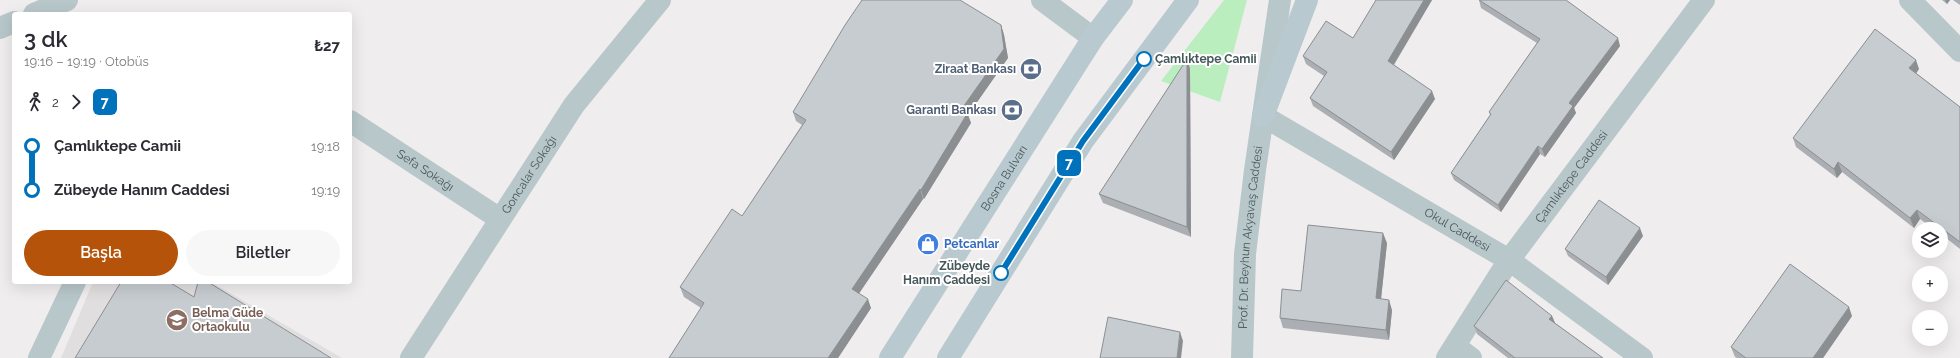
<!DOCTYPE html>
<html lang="tr">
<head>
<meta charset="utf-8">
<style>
	body { margin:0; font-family:Raleway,sans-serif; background:#f7f7f7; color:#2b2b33; height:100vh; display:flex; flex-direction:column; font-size:15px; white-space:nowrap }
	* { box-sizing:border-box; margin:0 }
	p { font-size:13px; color:#7c7c81 }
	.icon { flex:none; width:22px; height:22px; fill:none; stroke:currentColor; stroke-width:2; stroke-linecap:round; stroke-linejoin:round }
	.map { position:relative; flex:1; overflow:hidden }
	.side { position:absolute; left:12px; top:12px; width:340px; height:272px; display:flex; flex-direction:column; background:#fff; border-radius:4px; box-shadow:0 4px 16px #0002 }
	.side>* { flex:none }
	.badge { padding:0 8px; border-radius:6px; font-size:14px; line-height:26px }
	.controls { position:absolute; left:1912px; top:222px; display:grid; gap:8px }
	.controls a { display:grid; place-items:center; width:36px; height:36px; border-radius:50%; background:#fff; box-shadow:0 4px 16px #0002; font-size:20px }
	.map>.badge { position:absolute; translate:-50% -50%; box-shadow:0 0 0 2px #fff }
	.legs { display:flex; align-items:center; gap:6px; height:44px; padding:0 12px; font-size:13px }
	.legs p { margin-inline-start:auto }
	.overview { display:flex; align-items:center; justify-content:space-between; height:68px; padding:0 12px }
	h1 { font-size:22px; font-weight:600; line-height:30px }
	.primary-button { display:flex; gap:8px; margin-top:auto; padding:8px 12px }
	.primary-button a { flex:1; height:46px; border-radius:24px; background:#b45309; color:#fff; font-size:16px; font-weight:600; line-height:46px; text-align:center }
	.primary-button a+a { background:#f7f7f7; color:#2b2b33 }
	ul { padding:0 12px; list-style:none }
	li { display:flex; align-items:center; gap:14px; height:44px; font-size:15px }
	li i { display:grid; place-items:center; width:6px; height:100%; margin:0 5px; background:currentColor }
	li i::after { content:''; width:10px; height:10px; margin:-5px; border:3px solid; border-radius:50%; background:#fff }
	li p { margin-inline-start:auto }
	li:first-child i { background:linear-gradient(#0000 50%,currentColor 0) }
	li:last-child i { background:linear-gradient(currentColor 50%,#0000 0) }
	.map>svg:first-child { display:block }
	.education { fill:#e1dedf }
	.green { fill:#bbeebe }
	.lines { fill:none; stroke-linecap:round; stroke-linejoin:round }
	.minor { stroke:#b8c7ca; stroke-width:22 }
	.tertiary { stroke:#b8c7ca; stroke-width:22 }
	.secondary { stroke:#b8cacf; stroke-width:22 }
	.wall { fill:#abafb3 }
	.shaded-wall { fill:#8b8f92 }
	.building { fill:#c7ccd0; stroke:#8b8f92 }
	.line-1-casing { stroke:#fff; stroke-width:9 }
	.line-1 { stroke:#0072bc; stroke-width:6 }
	.stop-1-dot { fill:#fff; stroke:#0072bc; stroke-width:2 }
	.labels { text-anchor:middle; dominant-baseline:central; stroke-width:4; stroke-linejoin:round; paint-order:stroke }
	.stop-label { font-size:12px; font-weight:bold; fill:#46575a; stroke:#fff; text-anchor:start }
	.service-label { font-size:12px; font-weight:bold; fill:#4e5e75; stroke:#fff; text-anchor:end }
	.street-label { font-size:12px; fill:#46575a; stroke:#fff }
	.shop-label { font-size:12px; font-weight:bold; fill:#366cbe; stroke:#fff; text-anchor:start }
	.education-label { font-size:12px; font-weight:bold; fill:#785e54; stroke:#fff; text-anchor:start }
</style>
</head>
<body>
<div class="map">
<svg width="1960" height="358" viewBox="0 0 1960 358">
	<rect width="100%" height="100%" fill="#f0edee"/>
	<path class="education" d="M93,282H211L342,358H61Z"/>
	<path class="green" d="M1224,0H1247L1220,102L1161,81Z"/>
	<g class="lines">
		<g class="minor">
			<path d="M1042,0L1093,38"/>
			<path d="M1910,0L1960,51"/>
			<path d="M34,14L67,0"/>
			<path d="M0,28L14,22"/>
			<path id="s1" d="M350,121L500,219"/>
			<path d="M1455,346L1471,358"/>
			<path d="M39,358L75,282"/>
			<path id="s2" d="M411,358L574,105L660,0"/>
		</g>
		<g class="tertiary">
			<path id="s3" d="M1263,116L1509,260L1642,358"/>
			<path id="s4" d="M1242,358L1245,254L1255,170L1280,0"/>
			<path id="s5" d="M1447,358L1509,260L1704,0"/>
		</g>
		<g class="secondary">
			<path d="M1263,116L1307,0"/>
			<path id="s6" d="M890,358L1093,38L1122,0"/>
			<path d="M948,358L1083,141L1188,0"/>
		</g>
	</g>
	<g class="wall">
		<path d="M1376,0H1432L1394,65L1435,99L1394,160L1313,106L1310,98L1324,76L1306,64L1303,56L1353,38Z"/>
		<path d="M1479,0L1620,46L1574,108L1576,113L1545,157L1540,154L1501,212L1454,180L1451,173L1490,115L1489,112L1537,43L1481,8Z"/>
		<path d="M1942,0H1950L1947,4Z"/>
		<path d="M1953,0H1960V5Z"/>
		<path d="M1001,25L1004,35L1008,58L968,115L971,123L924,199H923L859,293L871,308L838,358H669L701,308L684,297L680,287L742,216L802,125L796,121L793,112Z"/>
		<path d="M1187,59L1190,69L1191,237L1103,203L1099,194Z"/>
		<path d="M1919,69L1916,73L1960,107V249L1941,234V229H1934L1920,219L1914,228L1842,172L1837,178L1796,147L1793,138Z"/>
		<path d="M1643,236L1608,285L1568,256L1565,249Z"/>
		<path d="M1387,243L1381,299L1392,310L1389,340L1283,328L1280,318L1301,291Z"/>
		<path d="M1552,316L1555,323L1603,358H1508L1477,334L1474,326Z"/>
		<path d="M1852,316L1823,358H1737L1735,357L1731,347Z"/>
	</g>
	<g class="shaded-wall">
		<path d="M1424,0H1432L1391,69L1388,61Z"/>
		<path d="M1945,0H1950L1947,4Z"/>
		<path d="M1001,25L1004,35L1008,58L968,115L971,123L924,199L921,190L961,110Z"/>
		<path d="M1618,38L1620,46L1574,108L1576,113L1545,157L1542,149L1569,103Z"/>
		<path d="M1187,59L1190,69L1191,237L1187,227Z"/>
		<path d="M1916,60L1919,69L1913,78L1909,68Z"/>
		<path d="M1432,91L1435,99L1394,160L1391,152Z"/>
		<path d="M1538,146L1540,154L1501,212L1498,205Z"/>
		<path d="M1838,162L1842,172L1837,178L1834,169Z"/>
		<path d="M920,189L923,199L856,298L852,289Z"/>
		<path d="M1917,210L1920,219L1914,228L1910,218Z"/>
		<path d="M1640,228L1643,236L1608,285L1606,277Z"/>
		<path d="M1383,233L1387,243L1380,308L1376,298Z"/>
		<path d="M868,299L871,308L838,358H828Z"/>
		<path d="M1389,300L1392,310L1389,340L1386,330Z"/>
		<path d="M1849,307L1852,316L1823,358H1813Z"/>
		<path d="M1552,316L1555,323L1552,327L1549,319Z"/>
		<path d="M1180,332L1183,341L1181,358H1177Z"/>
	</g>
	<g class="building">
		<path d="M862,0H960L1001,25L1004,49L961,110L967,114L921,190L920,189L852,289L868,299L828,358H669L704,303L680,287L732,209L742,216L806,120L793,112L845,25Z"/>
		<path d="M1376,0H1424L1388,61L1432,91L1391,152L1310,98L1327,72L1303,56L1326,21L1353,38Z"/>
		<path d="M1479,0H1566L1618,38L1569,103L1573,106L1542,149L1538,146L1498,205L1451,173L1491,114L1489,112L1540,39Z"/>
		<path d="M1875,29L1916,60L1909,68L1960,107V242L1917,210L1910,218L1838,162L1834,169L1793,138Z"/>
		<path d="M1187,59V227L1099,194Z"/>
		<path d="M1599,200L1640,228L1606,277L1565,249Z"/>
		<path d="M1308,225L1383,233L1376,298L1389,300L1386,330L1280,318L1282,289L1301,291Z"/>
		<path d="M1790,264L1849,307L1813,358H1746L1731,347Z"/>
		<path d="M1506,280L1552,316L1549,319L1603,358H1515L1474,326Z"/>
		<path d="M121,282H169L194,297L198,282H208L331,358H75Z"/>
		<path d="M1108,317L1180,332L1177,358H1100Z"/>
	</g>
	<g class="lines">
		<g class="line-1-casing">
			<path id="line-1" d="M1001,273L1083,141L1144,59"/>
		</g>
		<use href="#line-1" class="line-1"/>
	</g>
	<defs>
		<g id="bank-disc" transform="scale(1.15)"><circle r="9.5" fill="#5c6f8a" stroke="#fff"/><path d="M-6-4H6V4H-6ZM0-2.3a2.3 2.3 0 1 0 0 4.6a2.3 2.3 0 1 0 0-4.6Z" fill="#fff"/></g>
		<g id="shop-disc" transform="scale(1.15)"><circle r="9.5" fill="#3f7fe0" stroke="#fff"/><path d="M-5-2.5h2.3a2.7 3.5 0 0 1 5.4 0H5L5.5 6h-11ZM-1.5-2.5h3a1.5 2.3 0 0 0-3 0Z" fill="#fff"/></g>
		<g id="school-disc" transform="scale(1.15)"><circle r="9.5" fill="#8d6e63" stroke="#fff"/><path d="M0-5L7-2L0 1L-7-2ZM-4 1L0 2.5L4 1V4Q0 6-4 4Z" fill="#fff"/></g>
	</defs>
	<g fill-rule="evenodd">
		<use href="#bank-disc" x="1031" y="69"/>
		<use href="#bank-disc" x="1012" y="110"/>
		<use href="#shop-disc" x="928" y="244"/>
		<use href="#school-disc" x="177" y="320"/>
	</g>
	<g class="stop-1-dot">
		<circle cx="1144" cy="59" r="7"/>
		<circle cx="1001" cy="273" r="7"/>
	</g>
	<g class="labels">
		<g class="stop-label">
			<text x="1155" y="59">Çamlıktepe Camii</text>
			<text x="990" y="266" text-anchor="end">Zübeyde<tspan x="990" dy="14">Hanım Caddesi</tspan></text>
		</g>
		<g class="service-label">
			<text x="1016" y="69">Ziraat Bankası</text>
			<text x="996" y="110">Garanti Bankası</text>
		</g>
		<g class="street-label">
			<text stroke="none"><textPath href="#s1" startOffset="90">Sefa Sokağı</textPath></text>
			<text stroke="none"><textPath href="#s2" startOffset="218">Goncalar Sokağı</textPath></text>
			<text stroke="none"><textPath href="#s5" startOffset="220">Çamlıktepe Caddesi</textPath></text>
			<text stroke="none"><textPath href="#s6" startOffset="213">Bosna Bulvarı</textPath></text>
			<text stroke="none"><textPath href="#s3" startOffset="225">Okul Caddesi</textPath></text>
			<text stroke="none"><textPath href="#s4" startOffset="121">Prof. Dr. Beyhun Akyavaş Caddesi</textPath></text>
		</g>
		<g class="shop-label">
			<text x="944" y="244">Petcanlar</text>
		</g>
		<g class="education-label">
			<text x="192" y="313">Belma Güde<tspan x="192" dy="14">Ortaokulu</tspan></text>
		</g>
	</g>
</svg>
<div class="controls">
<a><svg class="icon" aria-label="layers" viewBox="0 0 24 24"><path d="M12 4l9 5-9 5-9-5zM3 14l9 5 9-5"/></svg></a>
<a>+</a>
<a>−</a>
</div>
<b class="badge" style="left:1069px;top:163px;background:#0072bc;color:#fff">7</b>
<section class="side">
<div class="overview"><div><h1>3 dk</h1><p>19:16 – 19:19 · Otobüs</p></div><b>₺27</b></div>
<div class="legs"><svg class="icon" aria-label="walk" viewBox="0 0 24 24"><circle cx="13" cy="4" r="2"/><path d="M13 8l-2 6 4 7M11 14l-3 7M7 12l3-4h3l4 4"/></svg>2<svg class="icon" aria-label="forward" viewBox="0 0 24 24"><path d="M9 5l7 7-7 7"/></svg><b class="badge" style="background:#0072bc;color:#fff">7</b></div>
<ul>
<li><i style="color:#0072bc"></i><b>Çamlıktepe Camii</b><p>19:18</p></li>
<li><i style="color:#0072bc"></i><b>Zübeyde Hanım Caddesi</b><p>19:19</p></li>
</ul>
<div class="primary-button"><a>Başla</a><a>Biletler</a></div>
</section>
</div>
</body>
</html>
